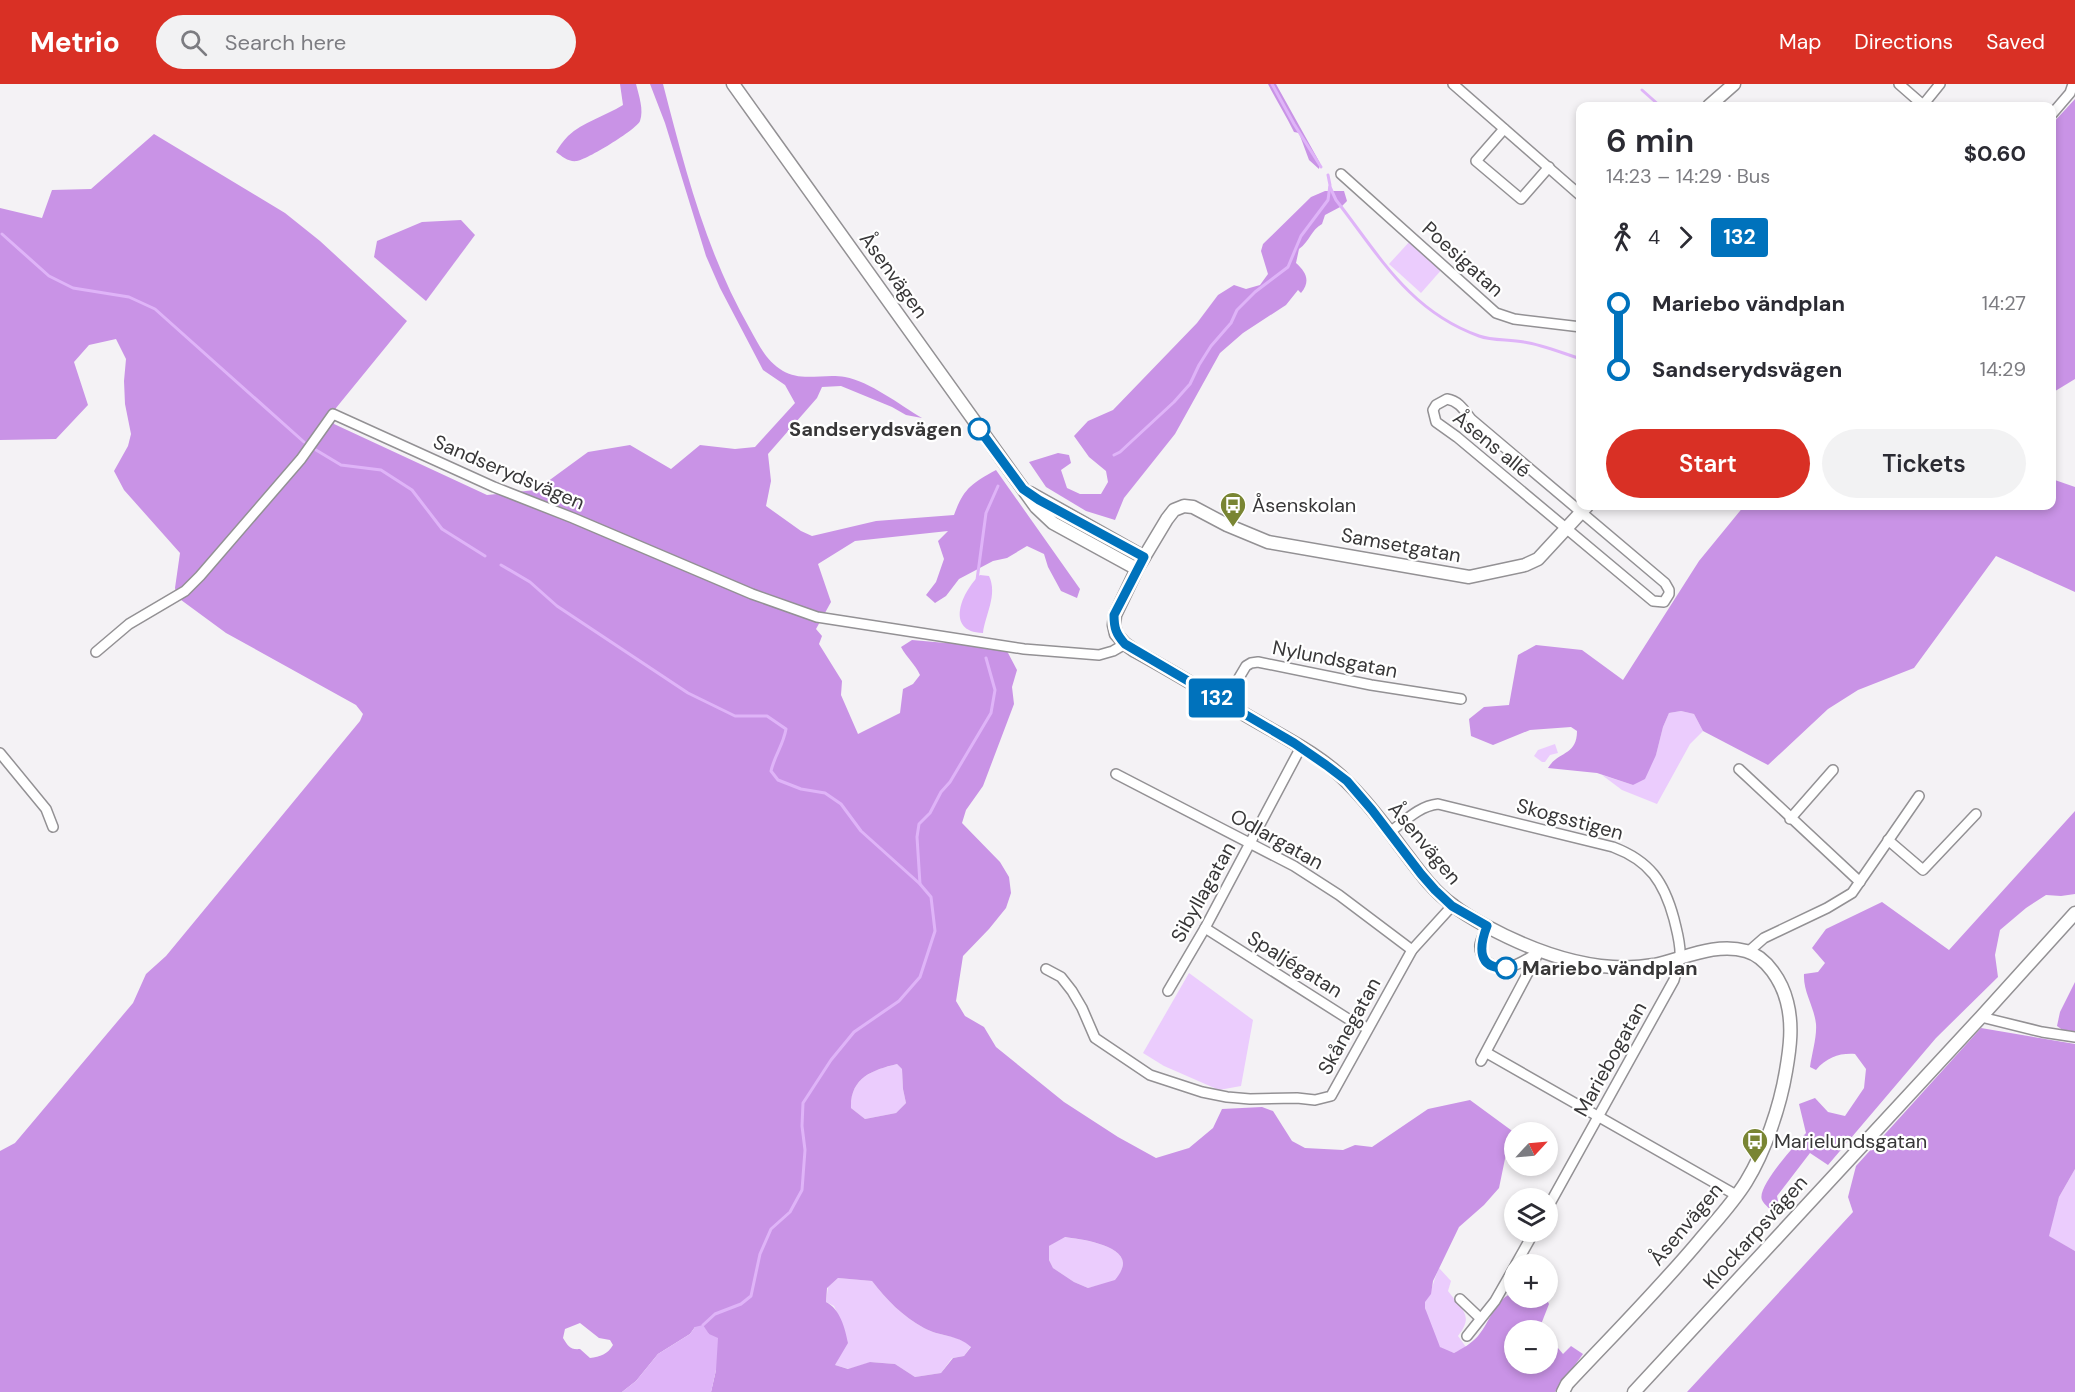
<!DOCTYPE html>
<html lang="en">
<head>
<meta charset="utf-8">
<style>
	body { margin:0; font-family:"DM Sans",sans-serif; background:#f2f2f3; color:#2b2b33; height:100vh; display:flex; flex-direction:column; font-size:22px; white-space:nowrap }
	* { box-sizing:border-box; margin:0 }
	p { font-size:20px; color:#7c7c81 }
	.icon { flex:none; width:33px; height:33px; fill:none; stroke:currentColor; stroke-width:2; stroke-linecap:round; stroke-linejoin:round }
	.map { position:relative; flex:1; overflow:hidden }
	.panel { position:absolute; left:1576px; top:18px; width:480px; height:408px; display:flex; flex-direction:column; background:#fff; border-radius:12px; box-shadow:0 3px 9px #0003 }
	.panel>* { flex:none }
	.badge { padding:0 12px; border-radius:4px; font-size:21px; line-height:39px }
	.needle { width:39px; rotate:64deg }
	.controls { position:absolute; left:1504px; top:1038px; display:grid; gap:12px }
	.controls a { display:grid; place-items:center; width:54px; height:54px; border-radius:50%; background:#fff; box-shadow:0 3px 9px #0003; font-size:30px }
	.map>.badge { position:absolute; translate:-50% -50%; box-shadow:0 0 0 3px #fff }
	.legs { display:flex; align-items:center; gap:9px; height:66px; padding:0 30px; font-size:20px }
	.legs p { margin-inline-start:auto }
	.head { display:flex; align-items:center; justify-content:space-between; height:102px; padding:0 30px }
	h1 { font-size:33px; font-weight:600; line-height:45px }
	.cta { display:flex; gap:12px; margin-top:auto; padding:12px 30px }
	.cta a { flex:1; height:69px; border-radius:36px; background:#d93025; color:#fff; font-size:24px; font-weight:600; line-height:69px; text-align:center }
	.cta a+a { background:#f2f2f3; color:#2b2b33 }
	ul { padding:0 30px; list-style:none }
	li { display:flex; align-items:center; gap:21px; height:66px; font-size:22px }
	li i { display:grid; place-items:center; width:9px; height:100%; margin:0 8px; background:currentColor }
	li i::after { content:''; width:15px; height:15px; margin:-8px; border:4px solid; border-radius:50%; background:#fff }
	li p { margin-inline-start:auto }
	li:first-child i { background:linear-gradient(#0000 50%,currentColor 0) }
	li:last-child i { background:linear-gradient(currentColor 50%,#0000 0) }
	header { display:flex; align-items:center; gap:36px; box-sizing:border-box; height:84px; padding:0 30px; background:#d93025; color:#fff }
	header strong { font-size:28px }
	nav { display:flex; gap:33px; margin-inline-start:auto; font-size:21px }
	.search { width:420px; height:54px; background:#f2f2f3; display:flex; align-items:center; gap:15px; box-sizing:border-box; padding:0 21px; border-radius:33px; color:#7c7c81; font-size:22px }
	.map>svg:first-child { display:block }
	.green { fill:#ebccfd }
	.forest { fill:#c993e6; fill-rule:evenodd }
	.water { fill:#dfb4f8 }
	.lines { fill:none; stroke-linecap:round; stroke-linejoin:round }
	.stream { stroke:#dfb4f8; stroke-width:3 }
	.street-casing { stroke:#939194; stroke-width:12 }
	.secondary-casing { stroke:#939194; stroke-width:15 }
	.street { stroke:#fff; stroke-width:9 }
	.secondary { stroke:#fff; stroke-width:12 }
	.line-1-casing { stroke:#fff; stroke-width:14 }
	.line-1 { stroke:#0072bc; stroke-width:9 }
	.stop-1-dot { fill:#fff; stroke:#0072bc; stroke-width:3 }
	.labels { text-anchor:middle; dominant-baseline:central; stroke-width:4.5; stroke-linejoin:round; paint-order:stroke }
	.street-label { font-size:20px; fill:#383738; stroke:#fff }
	.stop-label { font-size:20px; font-weight:bold; fill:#383738; stroke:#fff; text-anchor:end }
	.poi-label { font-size:20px; fill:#383738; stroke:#fff; text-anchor:start }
</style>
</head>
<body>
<header>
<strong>Metrio</strong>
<div class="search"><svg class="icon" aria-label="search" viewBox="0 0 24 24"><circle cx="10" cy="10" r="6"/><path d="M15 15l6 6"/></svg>Search here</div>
<nav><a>Map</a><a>Directions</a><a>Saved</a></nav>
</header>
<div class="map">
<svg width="2075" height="1308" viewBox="0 0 2075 1308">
	<rect width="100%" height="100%" fill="#f4f2f5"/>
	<g class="green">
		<path d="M1411,156L1443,184L1421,209L1389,180Z"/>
		<path d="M1681,627L1694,630L1703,647L1690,660L1657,720L1622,706L1602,691L1633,701L1656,671L1663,643L1669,629Z"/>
		<path d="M1555,660L1558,669L1550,671L1545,678H1542L1534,672L1538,666Z"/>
		<path d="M1189,889L1253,936L1241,1002L1219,1006L1164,982L1143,969Z"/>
		<path d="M897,980L902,985L903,1005L906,1019L896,1029L865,1035L851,1024C850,994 872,986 897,980Z"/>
		<path d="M2075,1085V1167L2048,1152L2059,1113Z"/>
		<path d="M1064,1153C1079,1155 1122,1160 1123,1179C1123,1185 1119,1191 1116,1197L1088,1204L1074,1198L1053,1184L1049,1176V1162Z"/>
		<path d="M1439,1184L1451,1197L1448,1207C1461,1225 1475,1231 1458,1252L1466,1263L1454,1269C1450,1267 1443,1266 1440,1263C1434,1258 1425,1226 1424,1218C1433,1207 1433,1197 1439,1184Z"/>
		<path d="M838,1194L872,1197C887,1216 902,1232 924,1244C940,1253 957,1250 971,1262L964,1272L952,1274L941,1289L915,1293L895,1280L871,1278L849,1285L835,1281C849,1254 846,1249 834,1222L826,1218L828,1203Z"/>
	</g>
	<g class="forest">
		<path d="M620,0H636C639,12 644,26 640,37C636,46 586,76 577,77C568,78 563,73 556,68C559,63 563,57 568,52C583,38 605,32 623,21Z"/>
		<path d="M650,0H663C685,85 706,168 750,245C759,261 766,277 783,287C801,298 825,289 845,293C869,297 900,321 922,334L906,331L892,323L841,302L822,303L817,314L768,370L771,397L766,422L801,447L812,452L876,437L954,431C964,404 971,400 996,386L1080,505L1077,514L1061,507L1048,483L1044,470L1027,462L1007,474L993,477L959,495L946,512L935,519L926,511L936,498L944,475L938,457L948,447L855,457L818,480L831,518L816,545L822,552L819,560L842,597L841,611L858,650L900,629L903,605L913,600L920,591C915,580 907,574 901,563L912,556L946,559H981L1007,567L1017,586L1012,603L1014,620L983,702L966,726L962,739L1000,778L1009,793L1011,809L1006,824L989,845L963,872L956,917L965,932L984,943L996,963L1064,1018L1118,1053L1156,1074L1189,1064L1213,1044L1222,1025L1262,1023L1273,1027L1292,1057L1305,1064L1343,1066L1355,1061L1372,1063L1428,1025L1470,1016L1515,1049V1051L1506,1070L1499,1104L1484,1121L1459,1143L1433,1197L1431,1210L1425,1218V1224L1440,1263L1454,1269C1463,1264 1471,1260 1478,1252C1491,1237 1494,1215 1515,1208V1214H1546L1549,1220L1540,1243L1543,1246H1515V1280H1548V1252L1563,1270L1571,1262L1583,1270L1555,1308H711L716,1286L709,1250L695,1243L690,1250L658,1270L636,1297L622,1308H0V1067L15,1059L133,919L146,890L166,872L360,637L363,630L356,621L226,549L177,513L175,504L180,469L124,406L114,387L128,362L131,350L125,320L124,297L126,275L116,255L89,261L74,278L88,321L56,355L0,356V124L42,134L52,106L91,105L154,50L285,129L320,157L407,237L336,324L334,340L487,411L536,406L588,368L630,361L671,385L700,361L735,365L755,363L795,319L785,301L763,286L720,204L706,172L665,39ZM897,980L902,985L903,1005L906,1019L896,1029L865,1035L851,1024C850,994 872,986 897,980ZM1065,1153C1079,1155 1122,1160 1123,1179C1123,1185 1119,1191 1115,1196L1088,1204L1074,1198L1053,1184L1049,1176V1162ZM838,1194L872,1197C887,1216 902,1232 924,1244C940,1253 957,1250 971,1263L964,1272L953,1274L941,1289L915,1293L895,1280L870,1278L848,1285L835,1281L848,1259C845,1244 840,1225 826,1218L827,1204ZM580,1239L599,1254L610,1256L613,1261C608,1270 600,1273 590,1274L580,1265C570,1266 568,1262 563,1254L565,1245Z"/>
		<path d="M1268,0H1276L1320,79L1319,85L1309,76L1299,49L1294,48C1286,31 1276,16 1268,0Z"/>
		<path d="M2075,15V295L2052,309V40Z"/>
		<path d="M1325,107H1344L1347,117L1342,122L1325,131L1322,140C1311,146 1310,157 1299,165L1296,179C1306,188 1311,197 1301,209L1298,206L1286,221L1243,249L1220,269L1175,350L1124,414L1115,436L1086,427L1046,403L1029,378L1058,369L1069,371L1071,379L1061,386L1067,404L1080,410H1101L1108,398L1106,387L1089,373L1074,352L1088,337L1113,326L1197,239L1218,211L1234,201L1246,205L1260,201L1268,190L1261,167L1263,160L1311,113Z"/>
		<path d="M461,136L475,151L426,217L374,173L377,157L422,138Z"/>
		<path d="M2052,395L2075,403V508L1996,472L1914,584L1858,606L1828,625L1768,681L1703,647L1694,630L1681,627L1669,629L1663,643L1656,671L1645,695L1633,701L1597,689L1548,684C1558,667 1577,672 1577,647L1571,643L1530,646L1493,661L1471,652L1469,635L1484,623L1509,621L1518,571L1536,561L1582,566L1623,596L1699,477L1744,422H2052Z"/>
		<path d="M2075,727V810L2061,812L2046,811L2026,824L2000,846L1995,871L1998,893L1936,954L1828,1081L1810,1069L1777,1112L1780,1127L1775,1130C1772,1126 1764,1121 1762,1116C1756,1103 1797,1059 1806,1049L1799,1020L1815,1014L1828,1028L1845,1032L1864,1004L1866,985L1855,970C1840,969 1827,973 1816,986L1810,983C1812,969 1817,953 1816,940C1814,922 1803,908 1804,890L1818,888L1825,879L1812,864L1826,845L1882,818L1949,866Z"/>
		<path d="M2075,898V947H2064L2057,942L2060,928Z"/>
		<path d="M1981,944L2075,960V1085L2059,1113L2049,1152L2075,1167V1308H1687L1853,1128L1848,1113L1856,1082Z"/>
	</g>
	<g class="water">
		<path d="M980,491L989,492C998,511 985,531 983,549C944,548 962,507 980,491Z"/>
		<path d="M703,1241L709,1250L718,1254L716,1286L711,1308H622L636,1297L658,1270L690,1250L695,1243Z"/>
	</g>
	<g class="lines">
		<g class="stream">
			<path d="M1272,0L1294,40L1321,83"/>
			<path d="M1642,6L1660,22"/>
			<path d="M1330,103L1336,116C1379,171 1409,227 1479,252C1493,257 1509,255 1524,258C1543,261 1562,269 1581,275"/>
			<path d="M2,150L49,192L73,204L129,213L155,225L304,358"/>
			<path d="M316,366L341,381L381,386L412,406L442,445L485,472"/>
			<path d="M1114,371L1120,368L1174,318L1190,300L1199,281L1211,262L1231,239L1237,226L1255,208L1288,183L1301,152L1328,116L1330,101L1328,91"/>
			<path d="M501,481L530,498L557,522L688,609L735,632H767L786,645C783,662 775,670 771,687L778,696L801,705L825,709L841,720L861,747L920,800"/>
			<path d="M977,496L986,429L998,402"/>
			<path d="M703,1241L715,1230L741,1220L751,1212L760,1170L771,1145L790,1128L802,1106L805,1066L802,1042L803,1019L831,976L854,948L899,917L920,893L935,847L931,813L920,800L917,753L919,740L930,729L941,708L950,698L991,629L995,606L986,574"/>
		</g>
		<g class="street-casing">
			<g id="street">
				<path d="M1453,0L1581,112"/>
				<path d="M1899,0L1923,21L1940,0"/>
				<path d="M2052,30L2070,9L2073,0"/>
				<path d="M1504,45L1476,77L1521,115L1549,83"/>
				<path d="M1341,90L1496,229L1514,235L1581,243"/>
				<path d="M1447,315C1459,317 1464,326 1471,335L1665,499L1669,506V510L1664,518L1653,517L1457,353L1436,338L1433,326L1436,321Z"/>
				<path d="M96,568L129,540L185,507L200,492L301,375L333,330L494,403L573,434L752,510L817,533L1024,565L1099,571L1113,567L1125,560"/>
				<path d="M1224,619L1246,582L1251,579L1258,578L1371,601L1461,615"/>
				<path d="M0,669L46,725L53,743"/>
				<path d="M1739,685L1860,798"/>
				<path d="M1116,690L1294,782L1339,811L1412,866"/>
				<path d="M1790,735L1833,686"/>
				<path d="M1390,748C1405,737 1419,722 1438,720L1613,763C1650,777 1664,798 1674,835C1677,848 1681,860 1680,873C1679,880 1676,888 1674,896L1548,1123"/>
				<path d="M1888,756L1923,786L1976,730"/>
				<path d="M1487,842C1485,848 1481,855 1480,861C1479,874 1493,886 1506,884C1516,882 1528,875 1537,869"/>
				<path d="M1205,844L1353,938L1368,944"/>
				<path d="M1748,868L1764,854L1827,824L1852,809L1919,712"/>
				<path d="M1046,885L1061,893L1072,907L1082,924L1095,954L1150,991L1202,1008L1227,1013L1250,1015L1297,1014L1315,1016L1331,1012L1412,866L1452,822"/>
				<path d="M1168,907L1205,844L1301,663"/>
				<path d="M1981,933L2042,948L2075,953"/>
				<path d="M1487,969L1736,1111"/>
				<path d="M1481,977L1539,868"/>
				<path d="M1516,1180L1534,1148"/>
				<path d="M1460,1215L1480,1234"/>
				<path d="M1467,1252L1495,1217L1515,1182"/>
			</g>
		</g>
		<g class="secondary-casing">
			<g id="secondary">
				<path d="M733,0L1036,423L1053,439L1137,485"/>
				<path d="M1709,22L1734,0"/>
				<path d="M1030,409L1144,473"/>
				<path d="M1563,1308L1567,1300C1611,1253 1657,1207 1699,1157C1715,1138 1733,1119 1746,1098C1765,1067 1780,1023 1786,987C1790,964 1793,941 1787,918C1782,898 1767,873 1746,867C1715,858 1683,875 1654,881C1596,891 1536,869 1486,842C1475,836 1464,830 1454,822C1432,807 1416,783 1400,762C1384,740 1367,718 1348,699C1319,669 1279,651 1244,630C1207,609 1172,587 1135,567L1125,560L1116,550L1114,541L1115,531L1137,485L1167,435L1174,426L1184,422L1193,423L1227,441L1268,458L1469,493L1525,481L1538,475L1587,422"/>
				<path d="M1634,1308L1981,933L2075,829"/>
			</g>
		</g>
		<use href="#street" class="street"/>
		<use href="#secondary" class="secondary"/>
	</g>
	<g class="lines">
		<g class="line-1-casing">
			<path id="line-1" d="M979,345L1023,405L1039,416L1144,473L1114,531C1114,544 1116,550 1125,560L1294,659L1326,681L1347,697L1372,726L1421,790L1435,806L1452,822L1487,842C1479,863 1477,885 1506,884"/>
		</g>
		<use href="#line-1" class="line-1"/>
	</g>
	<defs>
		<g id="bus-pin" transform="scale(1.35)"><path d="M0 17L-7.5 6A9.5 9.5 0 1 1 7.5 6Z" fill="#798533" stroke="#fff"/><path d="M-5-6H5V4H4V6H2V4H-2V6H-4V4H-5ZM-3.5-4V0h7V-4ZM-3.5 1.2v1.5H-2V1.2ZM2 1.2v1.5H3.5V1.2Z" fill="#fff"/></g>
	</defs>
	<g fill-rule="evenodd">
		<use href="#bus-pin" x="1233" y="421"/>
		<use href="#bus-pin" x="1755" y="1057"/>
	</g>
	<g class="stop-1-dot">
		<circle cx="979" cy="345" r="10"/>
		<circle cx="1506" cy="884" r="10"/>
	</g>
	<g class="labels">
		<g class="street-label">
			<text transform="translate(1463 175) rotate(42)">Poesigatan</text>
			<text transform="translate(894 191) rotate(54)">Åsenvägen</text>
			<text transform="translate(1492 360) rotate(39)">Åsens allé</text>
			<text transform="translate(509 388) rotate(23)">Sandserydsvägen</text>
			<text transform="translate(1401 461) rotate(10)">Samsetgatan</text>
			<text transform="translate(1335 575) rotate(11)">Nylundsgatan</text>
			<text transform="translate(1570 735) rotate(15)">Skogsstigen</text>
			<text transform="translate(1277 755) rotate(29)">Odlargatan</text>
			<text transform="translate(1425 759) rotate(50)">Åsenvägen</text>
			<text transform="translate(1203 808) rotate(-61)">Sibyllagatan</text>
			<text transform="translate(1295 880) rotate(32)">Spaljégatan</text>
			<text transform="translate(1349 942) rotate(-61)">Skånegatan</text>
			<text transform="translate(1610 975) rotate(-61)">Mariebogatan</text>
			<text transform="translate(1686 1140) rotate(-50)">Åsenvägen</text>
			<text transform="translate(1755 1148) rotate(-48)">Klockarpsvägen</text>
		</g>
		<g class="stop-label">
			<text x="962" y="345">Sandserydsvägen</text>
			<text x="1522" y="884" text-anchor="start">Mariebo vändplan</text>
		</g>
		<g class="poi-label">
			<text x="1252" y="421">Åsenskolan</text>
			<text x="1774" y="1057">Marielundsgatan</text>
		</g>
	</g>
</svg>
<div class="controls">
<a><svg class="needle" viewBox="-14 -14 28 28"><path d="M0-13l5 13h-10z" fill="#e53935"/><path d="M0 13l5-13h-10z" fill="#7c7c81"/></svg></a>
<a><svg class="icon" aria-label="layers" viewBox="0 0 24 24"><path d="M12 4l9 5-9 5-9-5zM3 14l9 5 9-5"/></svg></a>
<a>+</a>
<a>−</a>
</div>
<b class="badge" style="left:1217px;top:614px;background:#0072bc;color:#fff">132</b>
<section class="panel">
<div class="head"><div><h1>6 min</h1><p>14:23 – 14:29 · Bus</p></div><b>$0.60</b></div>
<div class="legs"><svg class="icon" aria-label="walk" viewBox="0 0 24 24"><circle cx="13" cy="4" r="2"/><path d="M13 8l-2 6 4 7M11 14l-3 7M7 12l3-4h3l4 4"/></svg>4<svg class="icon" aria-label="forward" viewBox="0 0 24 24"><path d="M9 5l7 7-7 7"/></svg><b class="badge" style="background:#0072bc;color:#fff">132</b></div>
<ul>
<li><i style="color:#0072bc"></i><b>Mariebo vändplan</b><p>14:27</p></li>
<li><i style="color:#0072bc"></i><b>Sandserydsvägen</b><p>14:29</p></li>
</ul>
<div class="cta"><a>Start</a><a>Tickets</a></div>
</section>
</div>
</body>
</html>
